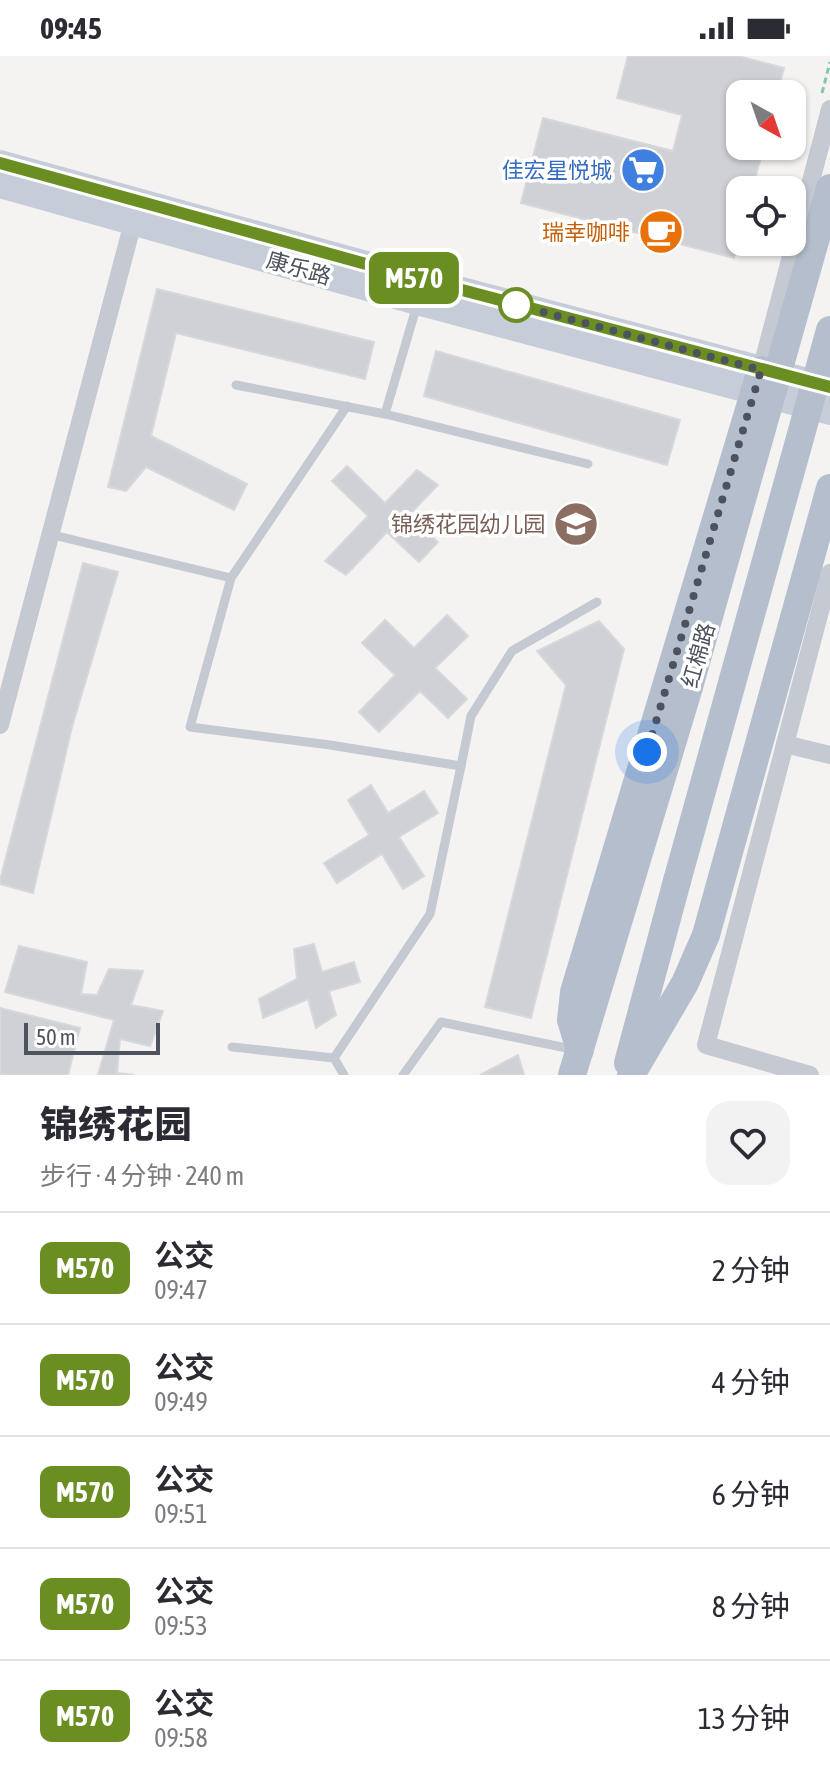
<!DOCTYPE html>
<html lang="zh">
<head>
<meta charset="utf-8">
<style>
	body { margin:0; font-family:"Asap Condensed","Noto Sans SC",sans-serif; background:#f2f2f3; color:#2b2b33; height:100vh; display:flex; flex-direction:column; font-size:30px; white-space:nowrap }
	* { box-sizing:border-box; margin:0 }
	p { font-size:26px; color:#7c7c81 }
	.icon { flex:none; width:44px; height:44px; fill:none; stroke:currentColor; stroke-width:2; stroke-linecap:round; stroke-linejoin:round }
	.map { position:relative; height:1019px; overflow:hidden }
	.side { display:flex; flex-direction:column; background:#fff; flex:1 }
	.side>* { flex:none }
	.badge { padding:0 16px; border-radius:12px; font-size:28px; line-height:52px }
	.needle { width:52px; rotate:140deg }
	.fabs { position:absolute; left:726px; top:24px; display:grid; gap:16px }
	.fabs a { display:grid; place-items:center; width:80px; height:80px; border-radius:16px; background:#fff; box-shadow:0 2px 6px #0004; font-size:40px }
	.scale { position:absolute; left:24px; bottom:20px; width:136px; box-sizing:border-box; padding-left:8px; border:4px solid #4c525e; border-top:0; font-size:22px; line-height:28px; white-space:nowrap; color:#4c525e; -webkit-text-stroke:6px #fff; paint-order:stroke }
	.you { position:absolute; width:40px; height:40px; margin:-20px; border:6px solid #fff; border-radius:50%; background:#1a73e8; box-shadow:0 0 0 12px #1a73e833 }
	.map>.badge { position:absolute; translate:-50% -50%; box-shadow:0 0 0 4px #fff }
	.round { display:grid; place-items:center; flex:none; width:84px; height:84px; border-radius:24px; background:#f2f2f3 }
	.head { display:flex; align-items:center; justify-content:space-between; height:136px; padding:0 40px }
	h1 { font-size:38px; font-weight:800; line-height:60px }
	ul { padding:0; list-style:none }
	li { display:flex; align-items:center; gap:24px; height:112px; padding:0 40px; border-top:2px solid #e1e1e2 }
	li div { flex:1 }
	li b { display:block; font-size:30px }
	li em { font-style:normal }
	li .badge { min-width:88px; font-weight:700; text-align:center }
	.status { display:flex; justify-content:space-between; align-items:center; height:56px; padding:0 40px; background:#fff; direction:ltr }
	.status svg { height:22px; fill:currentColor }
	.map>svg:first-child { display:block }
	.building { fill:#d0d1d6; stroke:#d7d8dc; stroke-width:2 }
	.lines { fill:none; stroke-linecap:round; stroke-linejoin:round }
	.path { stroke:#82c6af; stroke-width:3; stroke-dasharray:6 4; stroke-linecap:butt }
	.lane { stroke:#c5cad2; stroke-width:9 }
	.street { stroke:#c5cad2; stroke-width:18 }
	.secondary { stroke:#c7cdd8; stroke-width:26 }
	.primary { stroke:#b5becd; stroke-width:28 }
	.primary-bridge { stroke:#b5becd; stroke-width:28 }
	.line-casing { stroke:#fff; stroke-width:18 }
	.line { stroke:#6b8e23; stroke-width:12 }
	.walk { stroke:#4c525e; stroke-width:8; stroke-dasharray:0 14.4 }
	.stop-dot { fill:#fff; stroke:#6b8e23; stroke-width:4 }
	.labels { text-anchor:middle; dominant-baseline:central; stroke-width:7; stroke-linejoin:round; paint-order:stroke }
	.shop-label { font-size:22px; fill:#366cbe; stroke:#fff; text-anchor:end }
	.food-label { font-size:22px; fill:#c56008; stroke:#fff; text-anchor:end }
	.street-label { font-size:22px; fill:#4c525e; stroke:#fff }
	.education-label { font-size:22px; fill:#785e54; stroke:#fff; text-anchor:end }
</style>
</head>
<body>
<div class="status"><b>09:45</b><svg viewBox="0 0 49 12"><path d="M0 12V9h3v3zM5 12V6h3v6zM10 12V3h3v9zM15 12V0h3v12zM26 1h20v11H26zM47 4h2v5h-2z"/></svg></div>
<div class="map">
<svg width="830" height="1019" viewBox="0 0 830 1019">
	<rect width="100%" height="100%" fill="#f4f3f2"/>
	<g class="building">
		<path d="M628,0H738L784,12L777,38H740V90H764L752,134H740V180L734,202L521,147L543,62L673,95L682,59L617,42Z"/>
		<path d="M157,233L374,286L365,323L176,277L151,380L247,428L234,454L146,411L126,435L108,431Z"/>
		<path d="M436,295L680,364L667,409L424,340Z"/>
		<path d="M347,410L385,447L417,414L438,429L409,459L438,486L419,506L387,476L346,519L325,505L368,460L332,425Z"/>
		<path d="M83,507L118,516L72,671L33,837L0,828V824Z"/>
		<path d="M447,559L468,580L435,612L467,643L448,662L420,635L379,676L359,656L395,619L362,587L385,564L414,592Z"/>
		<path d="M599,565L624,593L531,962L485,951L566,629L537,595Z"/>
		<path d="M371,729L388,757L424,735L438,757L399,781L424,820L403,833L382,798L337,827L324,807L369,779L348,744Z"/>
		<path d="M314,888L322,916L354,906L360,926L329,935L336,959L316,972L308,943L263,962L259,943L297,923L294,893Z"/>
		<path d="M19,890L87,906L81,938L97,939L109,913L143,915L131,949L163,955L150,990L120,983L117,1017L134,1019H98L114,964L5,936Z"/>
		<path d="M0,952L80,972L68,1019H0Z"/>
		<path d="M518,999L524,1019H480Z"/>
	</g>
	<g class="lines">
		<path class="path" d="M822,37L830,6"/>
		<g class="lane">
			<path d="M236,329L385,358L417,249"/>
			<path d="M347,350L231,522L190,671L330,689L461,710L471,660L512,595L597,546"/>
			<path d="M385,358L588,408"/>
			<path d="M49,478L231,522"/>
			<path d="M232,991L334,1002L344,1019"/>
			<path d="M334,1002L430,858L461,710"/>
			<path d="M403,1019L441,966L576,994"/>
		</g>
		<g class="street">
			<path d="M761,314L830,53"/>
			<path d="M0,669L136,155"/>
			<path d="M785,688L830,699"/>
			<path d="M810,1019L706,989L830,517"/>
		</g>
		<g class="secondary">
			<path d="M0,107L424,224L830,331"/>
			<path d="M0,129L417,246L830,356"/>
		</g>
		<g class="primary">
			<path d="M580,994L571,964L574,936L761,314"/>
			<path d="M628,1007L677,825"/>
			<path d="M572,1019L689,631"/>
			<path d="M631,1019L685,927L706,879L830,432"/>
		</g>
		<g class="primary-bridge">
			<path d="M689,631L830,132"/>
			<path d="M677,825L830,274"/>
		</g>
	</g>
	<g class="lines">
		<g class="line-casing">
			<path id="line" d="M0,107L424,224L830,331"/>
		</g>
		<use href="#line" class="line"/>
		<path class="walk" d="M516,249L509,247L761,314L647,696"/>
	</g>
	<defs>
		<g id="supermarket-disc" transform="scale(2.3)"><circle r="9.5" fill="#3f7fe0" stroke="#fff"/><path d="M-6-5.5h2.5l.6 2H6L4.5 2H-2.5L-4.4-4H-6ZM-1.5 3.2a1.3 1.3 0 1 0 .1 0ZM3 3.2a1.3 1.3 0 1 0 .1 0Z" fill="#fff"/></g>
		<g id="cafe-disc" transform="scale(2.3)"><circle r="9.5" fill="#e8710a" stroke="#fff"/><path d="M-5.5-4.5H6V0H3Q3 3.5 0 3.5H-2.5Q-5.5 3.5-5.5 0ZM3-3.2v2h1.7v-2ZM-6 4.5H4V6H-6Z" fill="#fff"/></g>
		<g id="school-disc" transform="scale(2.3)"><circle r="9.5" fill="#8d6e63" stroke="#fff"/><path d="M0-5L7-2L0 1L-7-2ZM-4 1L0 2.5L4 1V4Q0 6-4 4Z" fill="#fff"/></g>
	</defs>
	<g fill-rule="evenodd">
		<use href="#supermarket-disc" x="643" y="114"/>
		<use href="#cafe-disc" x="661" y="176"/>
		<use href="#school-disc" x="576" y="468"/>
	</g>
	<circle class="stop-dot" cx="516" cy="249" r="16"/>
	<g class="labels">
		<g class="shop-label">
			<text x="612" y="114">佳宏星悦城</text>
		</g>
		<g class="food-label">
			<text x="630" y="176">瑞幸咖啡</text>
		</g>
		<g class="street-label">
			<text transform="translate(299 212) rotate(16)">康乐路</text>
			<text transform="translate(698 599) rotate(-74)">红棉路</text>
		</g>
		<g class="education-label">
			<text x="545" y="468">锦绣花园幼儿园</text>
		</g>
	</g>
</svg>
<div class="fabs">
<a><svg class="needle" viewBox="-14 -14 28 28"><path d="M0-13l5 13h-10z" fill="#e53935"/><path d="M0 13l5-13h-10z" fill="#7c7c81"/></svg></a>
<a><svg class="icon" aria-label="locate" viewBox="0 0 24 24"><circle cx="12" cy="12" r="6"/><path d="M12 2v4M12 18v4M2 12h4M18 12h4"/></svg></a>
</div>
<div class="scale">50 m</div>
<div class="you" style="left:647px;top:696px"></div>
<b class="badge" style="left:414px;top:222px;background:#6b8e23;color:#fff">M570</b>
</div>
<section class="side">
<div class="head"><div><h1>锦绣花园</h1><p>步行 · 4 分钟 · 240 m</p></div><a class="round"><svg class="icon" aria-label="heart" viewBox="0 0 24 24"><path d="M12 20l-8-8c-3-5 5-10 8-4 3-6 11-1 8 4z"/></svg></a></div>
<ul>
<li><span class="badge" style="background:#6b8e23;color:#fff">M570</span><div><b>公交</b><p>09:47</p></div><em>2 分钟</em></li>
<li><span class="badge" style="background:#6b8e23;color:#fff">M570</span><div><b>公交</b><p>09:49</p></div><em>4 分钟</em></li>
<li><span class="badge" style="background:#6b8e23;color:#fff">M570</span><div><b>公交</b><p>09:51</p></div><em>6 分钟</em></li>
<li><span class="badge" style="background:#6b8e23;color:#fff">M570</span><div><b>公交</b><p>09:53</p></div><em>8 分钟</em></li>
<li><span class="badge" style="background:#6b8e23;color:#fff">M570</span><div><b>公交</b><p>09:58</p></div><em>13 分钟</em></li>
</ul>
</section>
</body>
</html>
